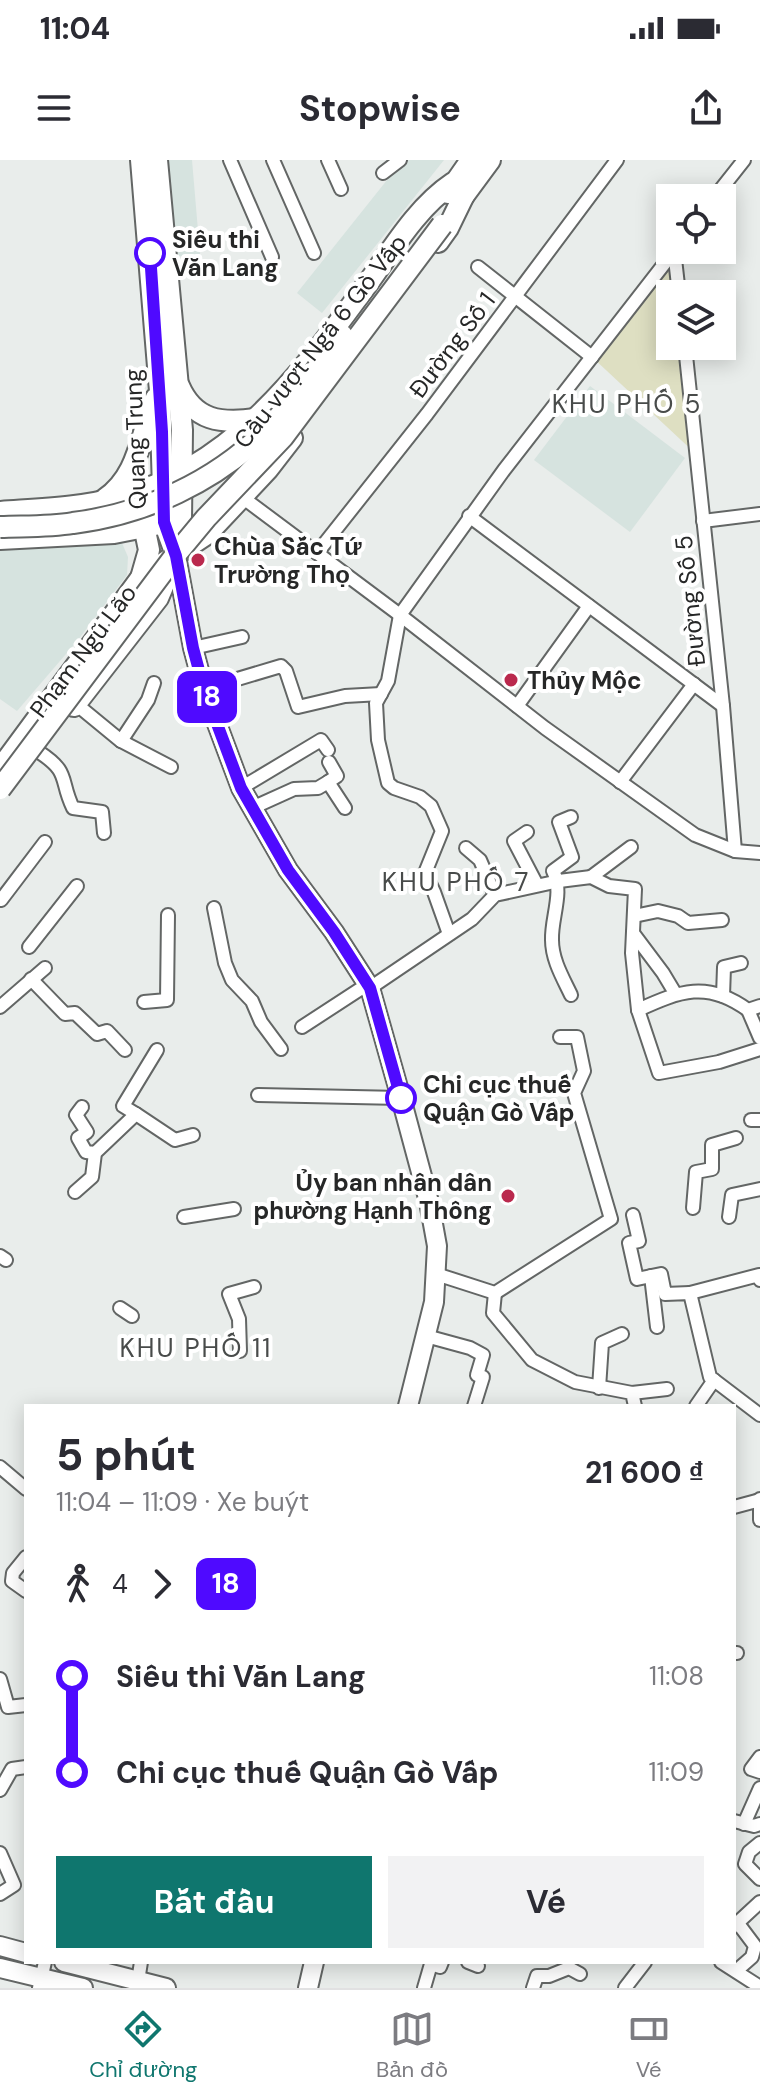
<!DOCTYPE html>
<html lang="vi">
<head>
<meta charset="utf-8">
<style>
	body { margin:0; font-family:"DM Sans",sans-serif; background:#f2f2f3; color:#2b2b33; height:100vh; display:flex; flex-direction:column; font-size:30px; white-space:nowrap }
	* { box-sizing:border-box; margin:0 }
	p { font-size:26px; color:#7c7c81 }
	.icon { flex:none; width:44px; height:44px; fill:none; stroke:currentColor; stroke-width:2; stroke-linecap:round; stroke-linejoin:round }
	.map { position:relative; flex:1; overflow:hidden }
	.sheet { position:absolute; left:24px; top:1244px; width:712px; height:560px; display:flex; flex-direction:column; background:#fff; border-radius:0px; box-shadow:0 4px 20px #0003 }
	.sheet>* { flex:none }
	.badge { padding:0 16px; border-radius:12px; font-size:28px; line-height:52px }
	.fabs { position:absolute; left:656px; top:24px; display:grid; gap:16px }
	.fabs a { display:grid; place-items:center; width:80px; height:80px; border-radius:0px; background:#fff; box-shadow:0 4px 20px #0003; font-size:40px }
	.map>.badge { position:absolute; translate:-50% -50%; box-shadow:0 0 0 4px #fff }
	.legs { display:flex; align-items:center; gap:12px; height:88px; padding:0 32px; font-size:26px }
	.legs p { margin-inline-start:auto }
	.headline { display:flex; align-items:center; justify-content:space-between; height:136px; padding:0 32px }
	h1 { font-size:44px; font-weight:700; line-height:60px }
	.action { display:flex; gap:16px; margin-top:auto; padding:16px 32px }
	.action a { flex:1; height:92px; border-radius:0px; background:#0f766e; color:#fff; font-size:32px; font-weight:700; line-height:92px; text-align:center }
	.action a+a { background:#f2f2f3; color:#2b2b33 }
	ul { padding:0 32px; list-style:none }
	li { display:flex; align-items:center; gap:28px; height:96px; font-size:30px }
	li i { display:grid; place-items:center; width:12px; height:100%; margin:0 10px; background:currentColor }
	li i::after { content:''; width:20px; height:20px; margin:-10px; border:6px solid; border-radius:50%; background:#fff }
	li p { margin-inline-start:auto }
	li:first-child i { background:linear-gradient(#0000 50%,currentColor 0) }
	li:last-child i { background:linear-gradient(currentColor 50%,#0000 0) }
	.status { display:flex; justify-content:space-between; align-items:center; height:56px; padding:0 40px; background:#fff; direction:ltr }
	.status svg { height:22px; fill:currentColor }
	header { display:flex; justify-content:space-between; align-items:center; height:104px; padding:0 32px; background:#fff; font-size:36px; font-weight:700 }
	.menu { display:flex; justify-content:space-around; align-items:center; height:112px; border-top:2px solid #e1e1e2; background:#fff; font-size:22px; color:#7c7c81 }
	.menu a { display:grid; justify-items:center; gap:4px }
	.menu .on { color:#0f766e }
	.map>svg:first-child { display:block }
	.built { fill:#d6e3df }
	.green { fill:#dedfc2 }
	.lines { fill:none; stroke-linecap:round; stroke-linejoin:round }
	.street-casing { stroke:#636665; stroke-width:16 }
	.secondary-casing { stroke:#636665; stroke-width:22 }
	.primary-casing { stroke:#636665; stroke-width:24 }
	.street { stroke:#fff; stroke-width:12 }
	.secondary { stroke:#fff; stroke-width:18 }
	.primary { stroke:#fff; stroke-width:20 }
	.primary-bridge-casing { stroke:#636665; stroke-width:24; stroke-linecap:butt }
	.primary-bridge { stroke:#fff; stroke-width:20 }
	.line-1-casing { stroke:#fff; stroke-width:18 }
	.line-1 { stroke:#4f0aff; stroke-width:12 }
	.stop-1-dot { fill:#fff; stroke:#4f0aff; stroke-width:4 }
	.poi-dot { fill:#ba294d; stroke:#fff; stroke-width:3 }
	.labels { text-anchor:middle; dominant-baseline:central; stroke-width:8; stroke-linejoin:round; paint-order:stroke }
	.stop-label { font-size:24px; font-weight:bold; fill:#262727; stroke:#fff; text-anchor:start }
	.street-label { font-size:24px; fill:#262727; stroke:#fff }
	.poi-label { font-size:24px; font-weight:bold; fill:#262727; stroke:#fff; text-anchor:start }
	.neighbourhood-label { font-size:26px; letter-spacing:2px; fill:#484b4a; stroke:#fff }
</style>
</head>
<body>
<div class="status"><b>11:04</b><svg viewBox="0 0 49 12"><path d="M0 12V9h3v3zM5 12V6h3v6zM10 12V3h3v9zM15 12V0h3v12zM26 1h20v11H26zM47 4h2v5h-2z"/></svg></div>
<header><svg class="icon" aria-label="menu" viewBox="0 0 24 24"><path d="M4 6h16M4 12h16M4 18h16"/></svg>Stopwise<svg class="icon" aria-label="share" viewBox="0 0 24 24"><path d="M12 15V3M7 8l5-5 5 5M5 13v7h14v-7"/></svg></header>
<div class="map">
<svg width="760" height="1828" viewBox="0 0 760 1828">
	<rect width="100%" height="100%" fill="#e9edeb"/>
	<g class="built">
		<path d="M168,0H192L200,94L176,97Z"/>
		<path d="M403,0H444L322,153L297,133Z"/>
		<path d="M590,226L685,298L630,372L534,300Z"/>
		<path d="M115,378L122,383L128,397L127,415L78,480L17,551L0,539V381Z"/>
	</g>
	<path class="green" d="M674,90L679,134H670V186H685L696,294L592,197Z"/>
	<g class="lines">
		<g class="street-casing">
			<g id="street">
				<path d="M230,0L272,97"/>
				<path d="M273,0L314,93"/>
				<path d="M328,0L341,29"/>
				<path d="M383,13L400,0"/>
				<path d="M714,38L744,0"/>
				<path d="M674,90L679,134"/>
				<path d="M478,107L592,197"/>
				<path d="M685,186L723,546L735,691"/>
				<path d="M242,337L400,455L545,568L695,675L735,691L760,693"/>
				<path d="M469,356L723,546"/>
				<path d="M703,361L760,354"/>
				<path d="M317,393L427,254L617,0"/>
				<path d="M193,488L242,477"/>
				<path d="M204,529L281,506L286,511L298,547L345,536L381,534"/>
				<path d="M76,544L121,581L171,607"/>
				<path d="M517,546L589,446"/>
				<path d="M121,581L148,540L154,523"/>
				<path d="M39,592C71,613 59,619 73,648L102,652L104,673"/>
				<path d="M328,622L337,616L329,602"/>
				<path d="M620,622L694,524"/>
				<path d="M241,628L321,580L328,590"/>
				<path d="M252,648L294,629L318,628L328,622L345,648"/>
				<path d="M527,672L514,681L537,725"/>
				<path d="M466,688L480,700L495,735"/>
				<path d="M591,717L631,687"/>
				<path d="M1,740L45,682"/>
				<path d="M214,748L225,803L232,820L252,841L261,862L281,889"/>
				<path d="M634,756L658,751L678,756L688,763L722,760"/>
				<path d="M633,773L663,813L675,833"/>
				<path d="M449,774L434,732L425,713L442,671L431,646L420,637L394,628L388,623L378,580L376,543L388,521L400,455L504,310L675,90"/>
				<path d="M29,787L77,726"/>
				<path d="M31,819L65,854L75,853L97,874L107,871L125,890"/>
				<path d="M370,828L472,759L495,735L559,721L591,717L609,726L635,729L632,793L638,850L659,913L719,902L760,889"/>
				<path d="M571,835C563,818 552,800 552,780C551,758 564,732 553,711L572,697L559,662L571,657"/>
				<path d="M723,836L724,807L741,803"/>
				<path d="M144,842L167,840L168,755"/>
				<path d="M0,847L45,808"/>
				<path d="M638,850C680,831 707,820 748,850L760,846"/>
				<path d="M748,850L760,878"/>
				<path d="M302,867L368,824"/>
				<path d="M258,935L401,938"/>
				<path d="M82,947L76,955L87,972L78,978L86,992L95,993"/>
				<path d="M136,954L123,946L157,890"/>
				<path d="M751,960H760"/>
				<path d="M75,1032L92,1017L95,993L136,954L175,980L193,975"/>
				<path d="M693,1048L696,1012L712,1009V985L736,978"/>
				<path d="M633,1055L639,1081L629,1083L637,1119L661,1114L665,1134L690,1133L710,1217L760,1255"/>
				<path d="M184,1057L234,1049"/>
				<path d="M729,1057L732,1035L760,1029"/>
				<path d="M0,1096L6,1100"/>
				<path d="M436,1114L495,1133L611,1059L574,933L584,911L577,877H560"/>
				<path d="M651,1116L657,1167"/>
				<path d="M495,1133L493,1153L532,1200L575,1222L632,1233L635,1246"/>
				<path d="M690,1133L759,1115L760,1120"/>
				<path d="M120,1148L132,1156"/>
				<path d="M426,1176L470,1188L483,1195L477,1215L483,1217L474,1246"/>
				<path d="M240,1191L239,1159L229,1134L254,1127"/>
				<path d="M599,1228L602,1183L622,1174"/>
				<path d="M632,1233L667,1229"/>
				<path d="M696,1246L714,1220"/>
				<path d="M0,1307L26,1329"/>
				<path d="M760,1339V1360"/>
				<path d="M734,1347L760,1340"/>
				<path d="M26,1397L13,1413L12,1421L26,1431"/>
				<path d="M734,1493H737"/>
				<path d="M0,1519L8,1547L26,1545"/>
				<path d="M760,1597L751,1609L760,1612"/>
				<path d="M0,1630L12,1609L26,1607"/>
				<path d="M734,1661L754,1666L760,1664"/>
				<path d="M744,1664L760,1628"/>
				<path d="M760,1683L749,1692L745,1704L760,1719"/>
				<path d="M0,1693L14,1725L0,1734"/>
				<path d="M734,1766L760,1742"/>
				<path d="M468,1802L478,1806"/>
				<path d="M721,1802L760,1827"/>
				<path d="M736,1811L752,1797L755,1786L737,1762"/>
				<path d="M138,1821L141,1802"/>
				<path d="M39,1828L45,1802"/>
				<path d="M424,1828L431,1804L440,1807L442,1802"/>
				<path d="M533,1828L537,1816H549L569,1808L580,1814"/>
				<path d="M625,1828L645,1802"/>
			</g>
		</g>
		<g class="secondary-casing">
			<g id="secondary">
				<path d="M176,396L193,488L204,529L241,628L288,710L334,772L370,828L401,938L429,1042L437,1086L434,1142L408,1246"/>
				<path d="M0,1786L26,1793"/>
				<path d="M64,1802L166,1828"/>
				<path d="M0,1808L83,1828"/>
				<path d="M308,1828L314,1802"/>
			</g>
		</g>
		<g class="primary-casing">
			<g id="primary">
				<path d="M141,0L160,231L164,362L175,392"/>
				<path d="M448,33L471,0"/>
				<path d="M459,42L490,0"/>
				<path d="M438,82L448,68L465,33"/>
				<path d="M179,226C194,261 221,264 256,259"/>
				<path d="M105,339C140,315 140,273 156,238"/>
				<path d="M0,352C40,349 81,348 120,337C228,309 297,220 360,134C388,97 414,49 453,23"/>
				<path d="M0,379L114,373L175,361"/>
				<path d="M141,418L149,390L142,356"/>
				<path d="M74,546L158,438L176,396L181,361L182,270L157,0"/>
				<path d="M0,609L141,418L207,374L268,309L292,278"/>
			</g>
		</g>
		<use href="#street" class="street"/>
		<use href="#secondary" class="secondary"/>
		<use href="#primary" class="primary"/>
		<g class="primary-bridge-casing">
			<g id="primary-bridge">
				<path d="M0,367C24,366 49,367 73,363C145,354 215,322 267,270C295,241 318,207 342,175"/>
				<path d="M0,629L177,393L206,358L283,277L442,65"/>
			</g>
		</g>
		<use href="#primary-bridge" class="primary-bridge"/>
	</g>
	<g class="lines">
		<g class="line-1-casing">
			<path id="line-1" d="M150,93L162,272L164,362L176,396L193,488L204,529L241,628L288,710L334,772L370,828L401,938"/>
		</g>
		<use href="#line-1" class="line-1"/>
	</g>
	<g class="stop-1-dot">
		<circle cx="150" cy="93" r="14"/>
		<circle cx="401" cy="938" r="14"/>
	</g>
	<g class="poi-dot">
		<circle cx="198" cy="400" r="8"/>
		<circle cx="511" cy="520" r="8"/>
		<circle cx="508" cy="1036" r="8"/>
	</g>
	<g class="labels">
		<g class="stop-label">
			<text x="172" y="79">Siêu thi<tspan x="172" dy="28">Văn Lang</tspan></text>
			<text x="423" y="924">Chi cục thuế<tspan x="423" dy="28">Quận Gò Vấp</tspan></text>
		</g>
		<g class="street-label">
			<text transform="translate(320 181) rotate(-52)">Cầu vượt Ngã 6 Gò Vấp</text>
			<text transform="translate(452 185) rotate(-53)">Đường Số 1</text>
			<text transform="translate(135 279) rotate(-92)">Quang Trung</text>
			<text transform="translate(690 441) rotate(-96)">Đường Số 5</text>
			<text transform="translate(83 491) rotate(-53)">Phạm Ngũ Lão</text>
		</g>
		<g class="poi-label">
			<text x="214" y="386">Chùa Sắc Tứ<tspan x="214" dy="28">Trường Thọ</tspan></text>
			<text x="527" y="520">Thủy Mộc</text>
			<text x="492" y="1022" text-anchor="end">Ủy ban nhân dân<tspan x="492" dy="28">phường Hạnh Thông</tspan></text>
		</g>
		<g class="neighbourhood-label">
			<text x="627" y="244">KHU PHỐ 5</text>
			<text x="456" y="722">KHU PHỐ 7</text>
			<text x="196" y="1188">KHU PHỐ 11</text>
		</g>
	</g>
</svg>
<div class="fabs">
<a><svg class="icon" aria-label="locate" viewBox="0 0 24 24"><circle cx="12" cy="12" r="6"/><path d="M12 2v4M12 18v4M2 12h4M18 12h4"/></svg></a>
<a><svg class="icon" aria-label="layers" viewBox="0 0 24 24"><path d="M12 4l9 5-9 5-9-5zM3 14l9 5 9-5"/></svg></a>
</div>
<b class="badge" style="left:207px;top:537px;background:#4f0aff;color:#fff">18</b>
<section class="sheet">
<div class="headline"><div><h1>5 phút</h1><p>11:04 – 11:09 · Xe buýt</p></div><b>21 600 ₫</b></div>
<div class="legs"><svg class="icon" aria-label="walk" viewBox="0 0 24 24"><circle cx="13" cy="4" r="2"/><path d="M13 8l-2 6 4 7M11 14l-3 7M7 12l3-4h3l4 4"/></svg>4<svg class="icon" aria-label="forward" viewBox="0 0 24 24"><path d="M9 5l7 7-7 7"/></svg><b class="badge" style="background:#4f0aff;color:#fff">18</b></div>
<ul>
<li><i style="color:#4f0aff"></i><b>Siêu thi Văn Lang</b><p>11:08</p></li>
<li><i style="color:#4f0aff"></i><b>Chi cục thuế Quận Gò Vấp</b><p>11:09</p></li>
</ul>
<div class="action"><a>Bắt đầu</a><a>Vé</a></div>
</section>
</div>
<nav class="menu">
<a class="on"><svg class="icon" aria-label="directions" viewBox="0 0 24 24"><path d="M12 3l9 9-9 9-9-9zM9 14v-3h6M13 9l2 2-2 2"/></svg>Chỉ đường</a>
<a><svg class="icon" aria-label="map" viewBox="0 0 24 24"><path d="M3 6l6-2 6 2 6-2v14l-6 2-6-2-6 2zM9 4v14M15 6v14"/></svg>Bản đồ</a>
<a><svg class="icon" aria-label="tickets" viewBox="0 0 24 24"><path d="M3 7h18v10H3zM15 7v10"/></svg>Vé</a>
</nav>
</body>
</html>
